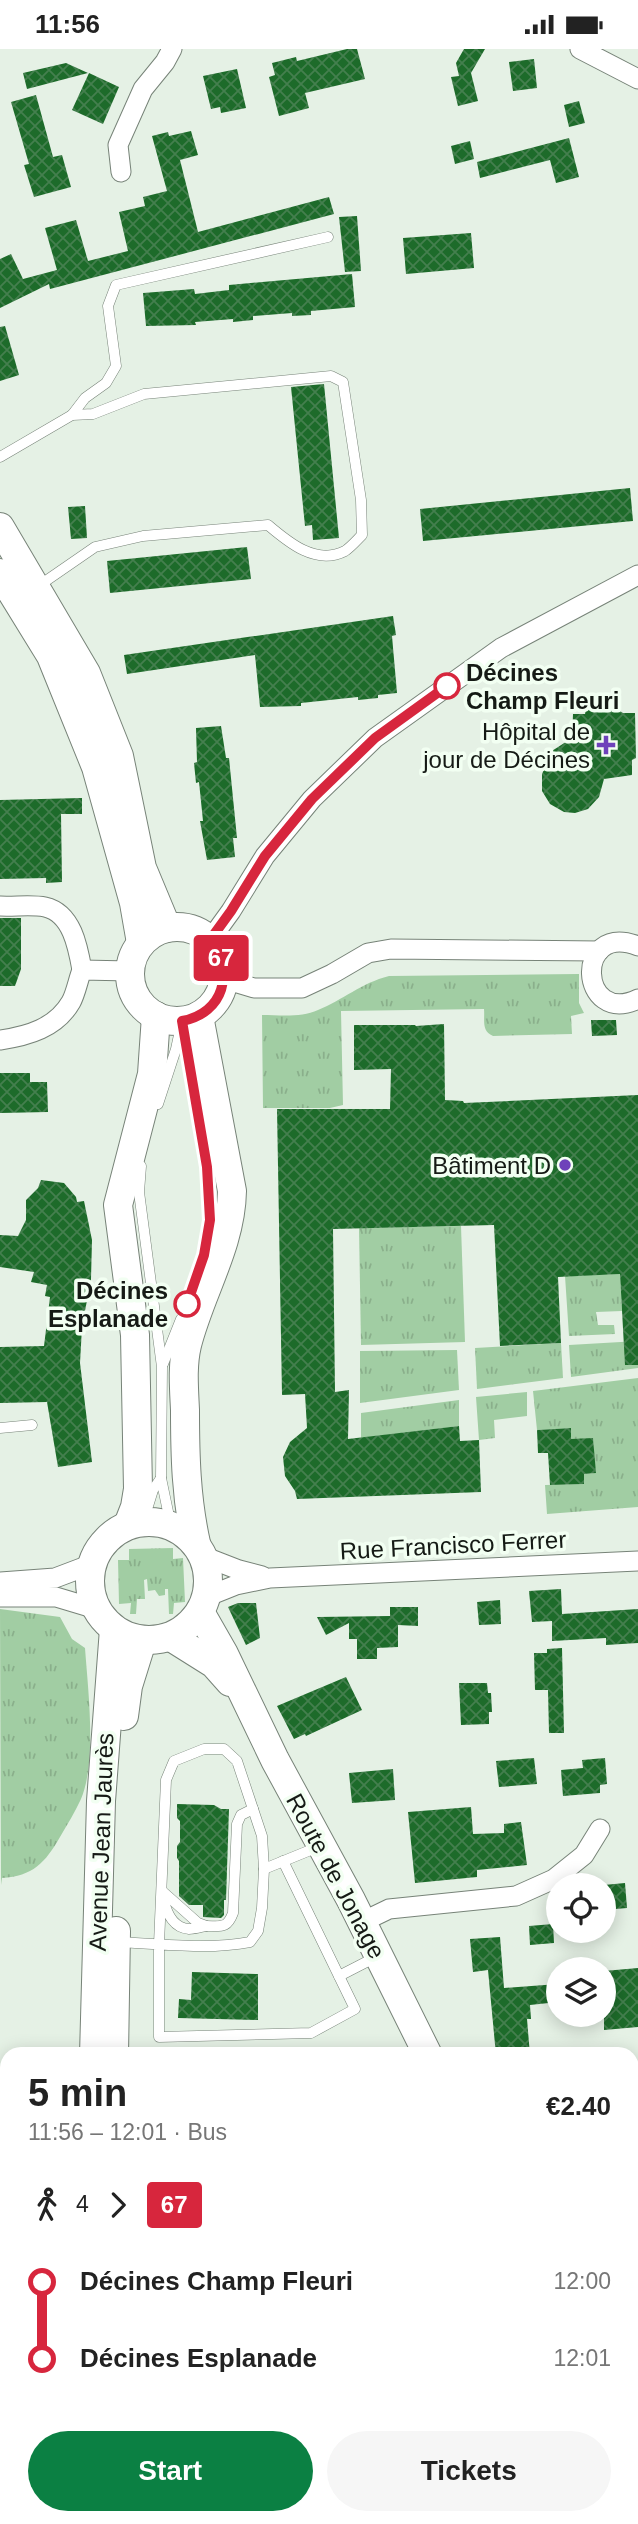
<!DOCTYPE html>
<html lang="en">
<head>
<meta charset="utf-8">
<style>
	body { margin:0; font-family:Arial,sans-serif; background:#f6f6f6; color:#222; height:100vh; display:flex; flex-direction:column; font-size:26px; white-space:nowrap }
	* { box-sizing:border-box; margin:0 }
	p { font-size:23px; color:#767676 }
	.icon { flex:none; width:38px; height:38px; fill:none; stroke:currentColor; stroke-width:2; stroke-linecap:round; stroke-linejoin:round }
	.map { position:relative; flex:1; overflow:hidden }
	.details { position:absolute; left:0px; top:1998px; width:639px; height:478px; display:flex; flex-direction:column; background:#fff; border-radius:21px 21px 0 0; box-shadow:0 4px 18px #0003 }
	.details>* { flex:none }
	.badge { padding:0 14px; border-radius:5px; font-size:24px; line-height:46px }
	.fabs { position:absolute; left:546px; top:1824px; display:grid; gap:14px }
	.fabs a { display:grid; place-items:center; width:70px; height:70px; border-radius:50%; background:#fff; box-shadow:0 4px 18px #0003; font-size:35px }
	.map>.badge { position:absolute; translate:-50% -50%; box-shadow:0 0 0 4px #fff }
	.legs { display:flex; align-items:center; gap:10px; height:77px; padding:0 28px; font-size:23px }
	.legs p { margin-inline-start:auto }
	.summary { display:flex; align-items:center; justify-content:space-between; height:119px; padding:0 28px }
	h1 { font-size:38px; font-weight:700; line-height:52px }
	.action { display:flex; gap:14px; margin-top:auto; padding:14px 28px }
	.action a { flex:1; height:80px; border-radius:42px; background:#0b8043; color:#fff; font-size:28px; font-weight:700; line-height:80px; text-align:center }
	.action a+a { background:#f6f6f6; color:#222 }
	ul { padding:0 28px; list-style:none }
	li { display:flex; align-items:center; gap:24px; height:77px; font-size:26px }
	li i { display:grid; place-items:center; width:10px; height:100%; margin:0 9px; background:currentColor }
	li i::after { content:''; width:18px; height:18px; margin:-9px; border:5px solid; border-radius:50%; background:#fff }
	li p { margin-inline-start:auto }
	li:first-child i { background:linear-gradient(#0000 50%,currentColor 0) }
	li:last-child i { background:linear-gradient(currentColor 50%,#0000 0) }
	.status { display:flex; justify-content:space-between; align-items:center; height:49px; padding:0 35px; background:#fff; direction:ltr }
	.status svg { height:19px; fill:currentColor }
	.map>svg:first-child { display:block }
	.grass { fill:url(#grass-tufts) }
	.building { fill:url(#building-cross-hatch) }
	.lines { fill:none; stroke-linecap:round; stroke-linejoin:round }
	.lane-casing { stroke:#778378; stroke-width:11 }
	.street-casing { stroke:#778378; stroke-width:21 }
	.secondary-casing { stroke:#778378; stroke-width:30 }
	.lane { stroke:#fff; stroke-width:10 }
	.street { stroke:#fff; stroke-width:19 }
	.secondary { stroke:#fff; stroke-width:28 }
	.line-1-casing { stroke:#fff; stroke-width:16 }
	.line-1 { stroke:#d7263d; stroke-width:10 }
	.stop-1-dot { fill:#fff; stroke:#d7263d; stroke-width:3.5 }
	.poi-dot { fill:#6e42ba; stroke:#f2fff2; stroke-width:2.5 }
	.labels { text-anchor:middle; dominant-baseline:central; stroke-width:7; stroke-linejoin:round; paint-order:stroke }
	.stop-label { font-size:24px; font-weight:bold; fill:#151a15; stroke:#f2fff2; text-anchor:start }
	.poi-label { font-size:24px; fill:#151a15; stroke:#f2fff2; text-anchor:end }
	.street-label { font-size:24px; fill:#151a15; stroke:#f2fff2 }
</style>
</head>
<body>
<div class="status"><b>11:56</b><svg viewBox="0 0 49 12"><path d="M0 12V9h3v3zM5 12V6h3v6zM10 12V3h3v9zM15 12V0h3v12zM26 1h20v11H26zM47 4h2v5h-2z"/></svg></div>
<div class="map">
<svg width="638" height="2475" viewBox="0 0 638 2475">
	<defs>
		<pattern id="grass-tufts" width="24" height="20" patternUnits="userSpaceOnUse" patternTransform="scale(1.75)"><rect width="24" height="20" fill="#a1cda3"/><path d="M3 7l-1-3M5 7V3M7 7l1-3M15 17l-1-3M17 17v-4M19 17l1-3" fill="none" stroke="#8aaf8b"/></pattern>
		<pattern id="building-cross-hatch" width="8" height="8" patternUnits="userSpaceOnUse" patternTransform="scale(1.75)"><rect width="8" height="8" fill="#1d6b2a"/><path d="M0 0l8 8M0 8l8-8" fill="none" stroke="#447f4e"/></pattern>
	</defs>
	<rect width="100%" height="100%" fill="#e5f1e5"/>
	<g class="grass">
		<path d="M579,925V954L584,964L571,967L572,985L493,987C481,982 485,971 484,960L341,962L343,1056L330,1059H263L262,966C279,966 301,969 318,961C343,951 361,934 389,927Z"/>
		<path d="M461,1177L465,1293L361,1296L359,1179Z"/>
		<path d="M620,1225L622,1262L596,1263L598,1276H614L615,1285L569,1287L565,1227Z"/>
		<path d="M638,1292V1319L571,1328L569,1296Z"/>
		<path d="M561,1294L563,1329L477,1340L475,1299Z"/>
		<path d="M457,1301L459,1341L360,1354V1302Z"/>
		<path d="M638,1329V1458L547,1465L545,1436L584,1435V1425L595,1424L593,1390H571L570,1379L537,1381L533,1342Z"/>
		<path d="M527,1343V1367L494,1371L495,1389L479,1391L476,1348Z"/>
		<path d="M459,1351V1377L368,1388L361,1395V1364Z"/>
		<path d="M173,1499V1510L183,1509L185,1553L174,1554L173,1565H169L168,1540H165V1546L159,1547L155,1541L148,1542L147,1530L144,1531L145,1550H137L136,1565H130L131,1554L119,1555L118,1511H129V1500Z"/>
		<path d="M0,1560L60,1568L72,1590L85,1599C88,1641 97,1712 81,1750C75,1763 67,1776 60,1788C45,1814 33,1827 2,1829L1,1836Z"/>
		<path d="M7,2153V2261L0,2267V2223Z"/>
	</g>
	<g class="building">
		<path d="M347,0H357L365,30L305,44L309,59L279,67L269,28L275,26L272,14L296,8L297,12Z"/>
		<path d="M464,0H485L471,24L478,52L458,57L451,28L459,27L456,14Z"/>
		<path d="M534,10L537,39L513,42L509,13Z"/>
		<path d="M66,14L88,24L27,40L23,24Z"/>
		<path d="M237,20L246,59L221,64L220,58L211,60L203,27Z"/>
		<path d="M89,24L119,38L103,75L72,61Z"/>
		<path d="M36,46L53,108L62,106L71,138L34,148L24,116L29,115L11,53Z"/>
		<path d="M579,52L585,74L569,78L564,56Z"/>
		<path d="M191,82L198,106L180,111L198,183L329,148L334,165L50,240L49,235L0,259V210L11,205L23,230L57,221L45,179L76,171L88,212L128,202L119,163L145,157L143,148L167,142L152,87L168,83L169,87Z"/>
		<path d="M569,89L579,128L556,134L550,111L480,129L477,113Z"/>
		<path d="M470,92L474,110L455,115L451,97Z"/>
		<path d="M357,167L361,222L345,223L339,168Z"/>
		<path d="M471,184L474,219L406,225L403,189Z"/>
		<path d="M352,225L355,258L311,262V266L292,267V264L253,267V271L233,273V270L195,273L196,276L146,277L143,244L194,240L195,245L229,241V236Z"/>
		<path d="M5,277L19,326L0,332V278Z"/>
		<path d="M324,335L339,489L313,491L312,476L305,477L291,338Z"/>
		<path d="M630,439L633,472L423,492L420,460Z"/>
		<path d="M85,457L87,489L71,490L68,458Z"/>
		<path d="M247,498L251,530L110,544L107,512Z"/>
		<path d="M393,567L396,586L392,587L397,644L378,646V649L358,651V648L301,654V657L260,658L255,606L127,625L124,606Z"/>
		<path d="M589,648L605,652L623,664H635L636,709L632,711V726L604,730L599,748L588,760L575,764L564,763L550,755L542,742V725L547,714L541,709L572,689L573,665H585Z"/>
		<path d="M221,677L226,709H229L237,789H233L235,808L207,811L200,772H203L199,733L196,734L194,714L197,713L196,679Z"/>
		<path d="M82,749V765H61L62,833L46,834V829L0,830V751Z"/>
		<path d="M0,869H21V920L15,937H0Z"/>
		<path d="M591,971H616L617,986L592,987Z"/>
		<path d="M444,975L445,1051L463,1052L464,1054L638,1046V1316H625L620,1225L558,1228L561,1294L500,1297L494,1176L333,1180L335,1343L349,1341L348,1390L459,1377L460,1392L479,1391L481,1443L297,1450L295,1442L285,1427L283,1408L290,1393L307,1379L305,1345L282,1346L277,1060H390L391,1020L354,1021V976H415L416,977Z"/>
		<path d="M0,1024H30V1033H47L48,1063L0,1064Z"/>
		<path d="M41,1131L64,1134L76,1148L77,1153L84,1152L92,1191L91,1230L82,1278L80,1314L92,1413L58,1418L47,1353L0,1354V1298L44,1297L50,1248L45,1247L47,1236L31,1233L34,1223L0,1218V1186L18,1187L26,1171V1151L38,1139Z"/>
		<path d="M571,1379V1390L593,1389L596,1424L584,1425V1435L550,1436L548,1404H538L537,1381Z"/>
		<path d="M561,1540L562,1565L638,1560V1594L606,1596V1589L552,1592V1572L532,1573L529,1542Z"/>
		<path d="M500,1551L501,1575L479,1576L477,1553Z"/>
		<path d="M238,1554H256L260,1589L246,1596L228,1558Z"/>
		<path d="M390,1558H418V1577L398,1576V1598L377,1599V1610H357V1590H349V1574L326,1586L317,1568L390,1567Z"/>
		<path d="M562,1599L564,1684H549L548,1641H535L534,1604H547V1600Z"/>
		<path d="M346,1628L362,1661L306,1687L305,1685L294,1690L277,1657Z"/>
		<path d="M459,1634H487L488,1644H491L492,1663H489V1675L461,1676Z"/>
		<path d="M534,1709L537,1735L499,1738L496,1712Z"/>
		<path d="M605,1709L607,1735L600,1736V1744L563,1747L561,1721L583,1719L582,1711Z"/>
		<path d="M393,1720L395,1751L352,1754L349,1724Z"/>
		<path d="M177,1755L214,1756L221,1760H229L226,1851H224V1866L221,1869L203,1868V1856H189L179,1847V1812L177,1809V1797L180,1793V1772L177,1769Z"/>
		<path d="M471,1758L473,1785L504,1784V1775L521,1773L527,1816L477,1821V1828L415,1834L408,1763Z"/>
		<path d="M625,1834L627,1859L604,1861V1836Z"/>
		<path d="M553,1875L554,1894L530,1896L529,1877Z"/>
		<path d="M500,1888L504,1939L558,1935V1953L530,1956L531,1970H527L530,2006H496L488,1921L473,1923L470,1890Z"/>
		<path d="M638,1919V1978L604,1981V1922Z"/>
		<path d="M192,1923L258,1925V1971L178,1969L179,1950L191,1951Z"/>
	</g>
	<g class="lines">
		<g class="lane-casing">
			<g id="lane">
				<path d="M72,366L85,349L106,334L116,317L108,257L116,236L328,188"/>
				<path d="M0,408L72,366L93,365L144,345L331,327L343,333L361,451L362,486C357,491 351,498 345,502C316,517 288,493 268,476L143,487L95,498L37,538"/>
				<path d="M184,979C188,1002 191,1026 195,1049C206,1105 219,1164 199,1220"/>
				<path d="M158,1055L176,1000L182,972"/>
				<path d="M141,1117L139,1143L162,1318L161,1429L171,1477"/>
				<path d="M163,1315L181,1270"/>
				<path d="M0,1379L32,1376"/>
				<path d="M148,1457L153,1441L161,1429"/>
				<path d="M264,1820L318,1798"/>
				<path d="M162,1842L198,1874L206,1877"/>
				<path d="M164,1852C167,1865 174,1879 189,1880C195,1880 201,1878 206,1877C221,1877 227,1880 233,1864L237,1775L241,1766L253,1760"/>
				<path d="M117,1893C159,1895 210,1901 250,1893L258,1882L262,1859L264,1820L262,1787L237,1712L224,1700H204L174,1712L166,1731L159,1895V1988L311,1984L355,1960L283,1812"/>
				<path d="M339,1927L376,1908"/>
				<path d="M113,2469L114,2475"/>
			</g>
		</g>
		<g class="street-casing">
			<g id="street">
				<path d="M580,0L638,30"/>
				<path d="M121,123L118,96L143,40L165,13L172,0"/>
				<path d="M0,857C14,858 31,855 45,858C72,864 78,898 82,921"/>
				<path d="M210,891L231,862L265,807L312,750L375,689L501,599L638,526"/>
				<path d="M638,897C573,872 579,978 638,950"/>
				<path d="M224,930L254,939H302L332,925L368,904L391,900L599,902"/>
				<path d="M0,991C28,987 56,979 71,953C76,944 78,931 82,921L130,922"/>
				<path d="M203,1507L239,1521L262,1527"/>
				<path d="M0,1533L55,1529L92,1515"/>
				<path d="M0,1548H56L96,1560"/>
				<path d="M206,1548L236,1536L270,1529L638,1512"/>
				<path d="M362,1873L389,1860L516,1847L554,1830L584,1806L600,1780"/>
				<path d="M2,2475L7,2424"/>
				<path d="M81,2475V2469"/>
			</g>
		</g>
		<g class="secondary-casing">
			<g id="secondary">
				<path d="M0,478L86,624L119,707L142,819L167,879"/>
				<path d="M0,524L51,607L96,718L134,854L141,894"/>
				<circle cx="177" cy="925" r="47"/>
				<circle cx="149" cy="1532" r="59"/>
				<path d="M128,1476L135,1458L138,1440L135,1286L118,1156L152,1025L156,967"/>
				<path d="M196,1494C186,1449 185,1406 185,1361C184,1339 182,1317 187,1296C200,1244 231,1197 232,1142L199,967"/>
				<path d="M200,1563L224,1605L275,1711L351,1851L428,2006"/>
				<path d="M171,1588L214,1615L230,1633"/>
				<path d="M124,1667L128,1637L142,1592"/>
				<path d="M94,2006L101,1752L114,1580"/>
				<path d="M114,2006L116,1882"/>
				<path d="M632,2423L638,2436"/>
				<path d="M50,2475L51,2469"/>
			</g>
		</g>
		<use href="#lane" class="lane"/>
		<use href="#street" class="street"/>
		<use href="#secondary" class="secondary"/>
	</g>
	<g class="lines">
		<g class="line-1-casing">
			<path id="line-1" d="M187,1255L204,1206L210,1171L207,1118L182,972C224,964 235,923 210,891L231,862L265,807L312,750L375,689L447,637"/>
		</g>
		<use href="#line-1" class="line-1"/>
	</g>
	<g class="stop-1-dot">
		<circle cx="447" cy="637" r="12"/>
		<circle cx="187" cy="1255" r="12"/>
	</g>
	<g class="poi-dot">
		<path d="M602.5 685.5h7v7h7v7h-7v7h-7v-7h-7v-7h7z"/>
		<circle cx="565" cy="1116" r="7"/>
	</g>
	<g class="labels">
		<g class="stop-label">
			<text x="466" y="623">Décines<tspan x="466" dy="28">Champ Fleuri</tspan></text>
			<text x="168" y="1241" text-anchor="end">Décines<tspan x="168" dy="28">Esplanade</tspan></text>
		</g>
		<g class="poi-label">
			<text x="590" y="682">Hôpital de<tspan x="590" dy="28">jour de Décines</tspan></text>
			<text x="551" y="1116">Bâtiment D</text>
		</g>
		<g class="street-label">
			<text transform="translate(453 1496) rotate(-3)">Rue Francisco Ferrer</text>
			<text transform="translate(101 1793) rotate(-88)">Avenue Jean Jaurès</text>
			<text transform="translate(336 1827) rotate(62)">Route de Jonage</text>
		</g>
	</g>
</svg>
<div class="fabs">
<a><svg class="icon" aria-label="locate" viewBox="0 0 24 24"><circle cx="12" cy="12" r="6"/><path d="M12 2v4M12 18v4M2 12h4M18 12h4"/></svg></a>
<a><svg class="icon" aria-label="layers" viewBox="0 0 24 24"><path d="M12 4l9 5-9 5-9-5zM3 14l9 5 9-5"/></svg></a>
</div>
<b class="badge" style="left:221px;top:909px;background:#d7263d;color:#fff">67</b>
<section class="details">
<div class="summary"><div><h1>5 min</h1><p>11:56 – 12:01 · Bus</p></div><b>€2.40</b></div>
<div class="legs"><svg class="icon" aria-label="walk" viewBox="0 0 24 24"><circle cx="13" cy="4" r="2"/><path d="M13 8l-2 6 4 7M11 14l-3 7M7 12l3-4h3l4 4"/></svg>4<svg class="icon" aria-label="forward" viewBox="0 0 24 24"><path d="M9 5l7 7-7 7"/></svg><b class="badge" style="background:#d7263d;color:#fff">67</b></div>
<ul>
<li><i style="color:#d7263d"></i><b>Décines Champ Fleuri</b><p>12:00</p></li>
<li><i style="color:#d7263d"></i><b>Décines Esplanade</b><p>12:01</p></li>
</ul>
<div class="action"><a>Start</a><a>Tickets</a></div>
</section>
</div>
</body>
</html>
